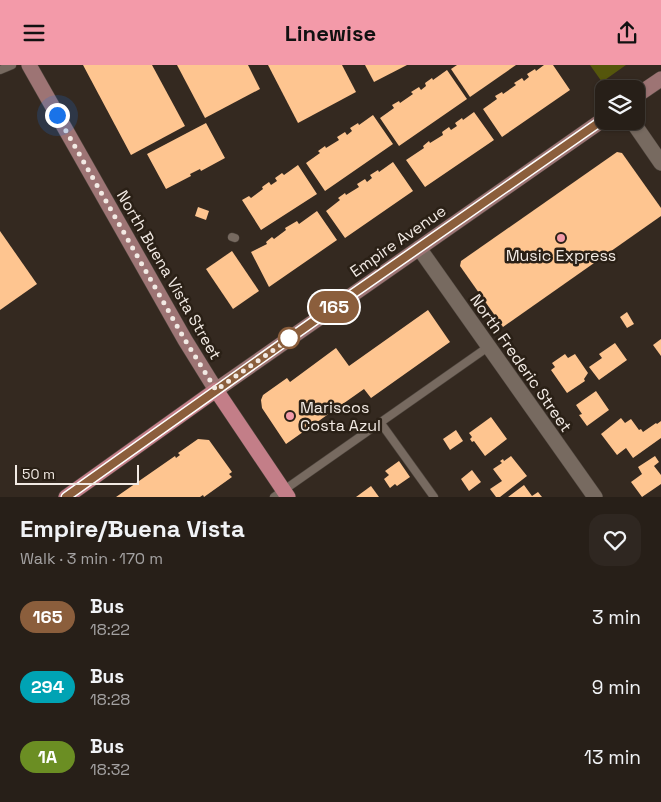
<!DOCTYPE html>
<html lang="en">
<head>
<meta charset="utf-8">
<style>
	body { margin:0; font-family:"Space Grotesk",sans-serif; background:#2f2721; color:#f1f3f6; height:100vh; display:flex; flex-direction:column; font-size:19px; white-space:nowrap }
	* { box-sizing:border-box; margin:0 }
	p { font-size:16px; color:#a4a2a2 }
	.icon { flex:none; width:28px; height:28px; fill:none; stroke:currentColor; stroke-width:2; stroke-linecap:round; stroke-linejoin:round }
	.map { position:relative; height:432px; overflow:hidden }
	.sheet { display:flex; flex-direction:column; background:#271f18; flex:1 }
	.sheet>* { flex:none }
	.badge { padding:0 10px; border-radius:16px; font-size:18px; line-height:32px }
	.buttons { position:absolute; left:595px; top:15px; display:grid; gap:10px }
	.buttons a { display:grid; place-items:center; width:50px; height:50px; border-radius:10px; background:#271f18; box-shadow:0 1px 4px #0004,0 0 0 1px #433d37; font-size:25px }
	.scale { position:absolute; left:15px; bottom:12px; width:124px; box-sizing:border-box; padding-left:5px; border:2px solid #f2eae4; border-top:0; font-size:14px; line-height:18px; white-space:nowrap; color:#f2eae4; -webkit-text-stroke:4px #2a2016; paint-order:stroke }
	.you { position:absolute; width:25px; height:25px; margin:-12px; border:4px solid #fff; border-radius:50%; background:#1a73e8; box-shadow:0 0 0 8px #1a73e833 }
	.map>.badge { position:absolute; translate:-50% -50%; box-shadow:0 0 0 2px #fff }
	.round { display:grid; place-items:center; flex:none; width:52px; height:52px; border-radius:15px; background:#2f2721 }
	.head { display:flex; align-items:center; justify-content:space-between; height:85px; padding:0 20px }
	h1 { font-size:24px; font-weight:700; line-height:38px }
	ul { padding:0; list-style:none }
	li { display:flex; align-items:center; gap:15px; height:70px; padding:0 20px }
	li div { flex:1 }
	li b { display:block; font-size:19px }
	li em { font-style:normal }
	li .badge { min-width:55px; font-weight:700; text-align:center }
	header { display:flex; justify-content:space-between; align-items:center; height:65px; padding:0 20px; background:#f39aa9; color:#111; font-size:22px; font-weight:700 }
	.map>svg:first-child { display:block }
	.green { fill:#55560c }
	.building { fill:#fec590 }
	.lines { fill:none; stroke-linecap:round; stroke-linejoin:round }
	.lane-casing { stroke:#4f463e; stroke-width:9 }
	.street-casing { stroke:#4f463e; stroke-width:16 }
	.secondary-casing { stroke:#4f463e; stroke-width:16 }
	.primary-casing { stroke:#4f463e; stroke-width:16 }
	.lane { stroke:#776a60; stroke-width:8 }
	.street { stroke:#776a60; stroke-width:15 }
	.secondary { stroke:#9d7474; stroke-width:15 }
	.primary { stroke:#c37e88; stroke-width:15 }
	.line-casing { stroke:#fff; stroke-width:11 }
	.line { stroke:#8b5e3c; stroke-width:8 }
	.walk { stroke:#f2eae4; stroke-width:5; stroke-dasharray:0 9 }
	.poi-dot { fill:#f39aa9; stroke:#2a2016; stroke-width:2 }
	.stop-dot { fill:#fff; stroke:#8b5e3c; stroke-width:2.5 }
	.labels { text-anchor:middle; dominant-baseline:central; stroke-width:5; stroke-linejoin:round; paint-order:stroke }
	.street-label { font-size:16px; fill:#f2eae4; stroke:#2a2016 }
	.poi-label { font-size:16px; fill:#f2eae4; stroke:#2a2016 }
</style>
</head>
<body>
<header><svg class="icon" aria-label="menu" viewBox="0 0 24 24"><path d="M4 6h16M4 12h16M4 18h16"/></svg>Linewise<svg class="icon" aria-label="share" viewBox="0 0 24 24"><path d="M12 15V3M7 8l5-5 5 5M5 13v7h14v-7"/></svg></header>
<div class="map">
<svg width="661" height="432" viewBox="0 0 661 432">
	<rect width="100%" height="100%" fill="#342920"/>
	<path class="green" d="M590,0H626L602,17Z"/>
	<g class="building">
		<path d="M83,0H152L185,61L131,90Z"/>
		<path d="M177,0H248L260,24L205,53Z"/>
		<path d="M268,0H342L356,27L298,58Z"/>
		<path d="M365,0H407L374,17Z"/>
		<path d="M457,0H516L470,32L451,4Z"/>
		<path d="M544,0H553L570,25L502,72L483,44L497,34L495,31L502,27L503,29L516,20L514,18L522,13L524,16L529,12L527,9L535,4L536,6Z"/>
		<path d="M447,5L467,34L399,81L380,53L394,43L392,40L399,36L400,38L413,29L411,27L419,22L421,25L426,21L425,18L432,13L433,15Z"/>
		<path d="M474,47L494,75L425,122L406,95L424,83L423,81L429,76L430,78L443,70L442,67L449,62L451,65L457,61L455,58L462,53L463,55Z"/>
		<path d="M373,50L393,79L325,126L306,98L320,88L318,86L325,81L326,83L339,75L337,72L345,67L347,70L352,66L350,63L358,58L359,60Z"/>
		<path d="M206,58L225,93L201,106L200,104L190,109L191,111L166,124L147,89Z"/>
		<path d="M617,87L622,88L661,143V151L503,262L460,201L461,196Z"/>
		<path d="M393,97L413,126L345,173L326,146L340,135L338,133L345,128L346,130L359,122L357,119L365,114L367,117L372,113L370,110L378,105L379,107Z"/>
		<path d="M298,100L317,129L261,165L242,135L249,131L251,133L263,124L262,122L269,117L271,120L277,116L275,113L282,108L284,110Z"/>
		<path d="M198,142L209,146L206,155L195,151Z"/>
		<path d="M317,146L337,175L269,222L251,187L267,179L266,177L272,172L274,174L286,165L285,163L297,156L299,159Z"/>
		<path d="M0,166L37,219L0,245Z"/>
		<path d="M232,186L259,226L233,244L206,204Z"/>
		<path d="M428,245L450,277L371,333L364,324L286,379L262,343L261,335L263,330L287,313L290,317L336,283L349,301Z"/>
		<path d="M627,247L634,259L627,263L620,252Z"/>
		<path d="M661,274V291L653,280Z"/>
		<path d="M615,278L627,295L599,315L589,302L602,293L599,289Z"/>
		<path d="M565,289L568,293L575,289L588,308L584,314L585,316L567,328L551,305L555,302L552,298Z"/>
		<path d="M596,326L609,345L587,361L579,350L582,349L576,340Z"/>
		<path d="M491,352L507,374L485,391L474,376L472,377L470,374L472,372L469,368Z"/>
		<path d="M621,353L625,358L631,354L639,365L641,364L643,367L656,358L657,359L661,356V373L633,393L626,383L617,390L601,369Z"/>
		<path d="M456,365L463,376L450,385L443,374Z"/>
		<path d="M198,374L209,375L232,407L229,409L232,412L204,432L203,430L200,432H116L175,391L176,393L180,390L178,388Z"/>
		<path d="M511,391L527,411L500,432H496L490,424L502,416L493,404L502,398L500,396L503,394L504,396Z"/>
		<path d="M655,391L659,397L654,401L661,410V419L642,432L631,417L642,409L638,402Z"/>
		<path d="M399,396L410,412L397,421L395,419L390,423L384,414L389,410L385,406Z"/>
		<path d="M472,405L481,417L469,426L461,414Z"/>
		<path d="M524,420L532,431L538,427L542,432H508Z"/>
		<path d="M371,421L379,432H356Z"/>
	</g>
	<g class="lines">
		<g class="lane-casing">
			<g id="lane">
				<path d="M0,5L12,0"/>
				<path d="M232,172L235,173"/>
				<path d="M380,357L434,432"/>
				<path d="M274,432L488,282"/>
			</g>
		</g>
		<g class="street-casing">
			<g id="street">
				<path d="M632,56L661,98"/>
				<path d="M419,183L595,432"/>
			</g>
		</g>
		<g class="secondary-casing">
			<g id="secondary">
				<path d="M29,0L185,275L216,325L604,54"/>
				<path d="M636,31L661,14"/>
			</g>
		</g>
		<g class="primary-casing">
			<path id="primary" d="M66,432L216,325L288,432"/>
		</g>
		<use href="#lane" class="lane"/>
		<use href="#street" class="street"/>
		<use href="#secondary" class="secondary"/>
		<use href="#primary" class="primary"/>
	</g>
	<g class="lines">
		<g class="line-casing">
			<path id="line" d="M66,432L338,239L604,54"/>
		</g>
		<use href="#line" class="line"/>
		<path class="walk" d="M57,50L185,275L216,325L295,270L289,273"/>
	</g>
	<g class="poi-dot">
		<circle cx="561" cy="173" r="5"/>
		<circle cx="290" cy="351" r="5"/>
	</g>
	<circle class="stop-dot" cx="289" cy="273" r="10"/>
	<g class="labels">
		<g class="street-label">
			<text transform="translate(398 176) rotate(-35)">Empire Avenue</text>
			<text transform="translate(169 210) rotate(60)">North Buena Vista Street</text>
			<text transform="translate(521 298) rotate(55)">North Frederic Street</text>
		</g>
		<g class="poi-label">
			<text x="561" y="190">Music Express</text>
			<text x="300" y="342" text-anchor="start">Mariscos<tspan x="300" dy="18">Costa Azul</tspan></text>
		</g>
	</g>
</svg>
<div class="buttons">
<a><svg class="icon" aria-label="layers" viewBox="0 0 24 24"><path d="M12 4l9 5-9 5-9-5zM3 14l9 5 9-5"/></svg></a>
</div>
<div class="scale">50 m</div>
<div class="you" style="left:57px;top:50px"></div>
<b class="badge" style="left:334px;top:242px;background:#8b5e3c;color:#fff">165</b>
</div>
<section class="sheet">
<div class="head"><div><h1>Empire/Buena Vista</h1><p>Walk · 3 min · 170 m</p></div><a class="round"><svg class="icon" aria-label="heart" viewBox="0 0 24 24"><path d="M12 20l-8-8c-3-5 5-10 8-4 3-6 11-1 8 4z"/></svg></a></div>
<ul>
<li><span class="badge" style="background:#8b5e3c;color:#fff">165</span><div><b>Bus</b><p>18:22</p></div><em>3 min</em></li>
<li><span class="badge" style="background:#00a3b4;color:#fff">294</span><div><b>Bus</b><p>18:28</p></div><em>9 min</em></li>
<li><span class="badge" style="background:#6b8e23;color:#fff">1A</span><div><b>Bus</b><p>18:32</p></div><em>13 min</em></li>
</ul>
</section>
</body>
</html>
